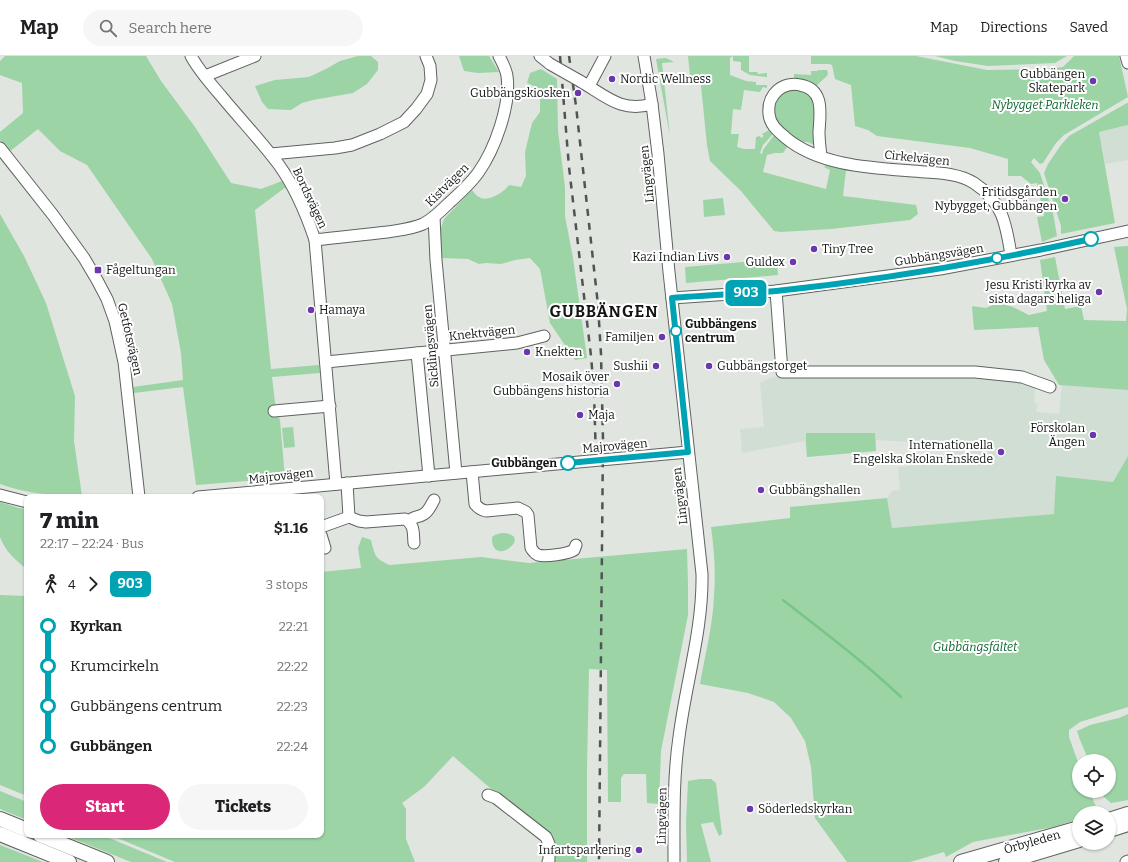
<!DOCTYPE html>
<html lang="en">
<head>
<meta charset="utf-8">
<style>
	body { margin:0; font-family:Bitter,serif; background:#f6f6f6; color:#202124; height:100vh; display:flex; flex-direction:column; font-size:15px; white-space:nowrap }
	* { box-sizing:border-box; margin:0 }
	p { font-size:13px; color:#757577 }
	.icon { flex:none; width:22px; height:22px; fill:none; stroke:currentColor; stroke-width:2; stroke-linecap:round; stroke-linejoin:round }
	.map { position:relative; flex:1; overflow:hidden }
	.panel { position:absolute; left:24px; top:438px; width:300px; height:344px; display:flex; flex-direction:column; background:#fff; border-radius:8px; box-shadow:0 1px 3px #0004 }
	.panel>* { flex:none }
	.badge { padding:0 8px; border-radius:6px; font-size:14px; line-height:26px }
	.tools { position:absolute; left:1072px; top:698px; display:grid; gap:8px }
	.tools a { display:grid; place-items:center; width:44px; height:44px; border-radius:50%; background:#fff; box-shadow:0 1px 3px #0004; font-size:20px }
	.map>.badge { position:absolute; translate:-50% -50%; box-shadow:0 0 0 2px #fff }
	.legs { display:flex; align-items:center; gap:6px; height:44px; padding:0 16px; font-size:13px }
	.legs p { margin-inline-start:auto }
	.summary { display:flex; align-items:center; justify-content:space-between; height:68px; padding:0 16px }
	h1 { font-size:22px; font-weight:800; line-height:30px }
	.action { display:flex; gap:8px; margin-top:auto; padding:8px 16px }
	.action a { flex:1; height:46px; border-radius:24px; background:#db2777; color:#fff; font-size:16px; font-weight:800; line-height:46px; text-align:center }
	.action a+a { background:#f6f6f6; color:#202124 }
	ul { padding:0 16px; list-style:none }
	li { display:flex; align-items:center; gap:14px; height:40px; font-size:15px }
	li i { display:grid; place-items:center; width:6px; height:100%; margin:0 5px; background:currentColor }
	li i::after { content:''; width:10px; height:10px; margin:-5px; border:3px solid; border-radius:50%; background:#fff }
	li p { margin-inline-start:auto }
	li:first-child i { background:linear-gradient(#0000 50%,currentColor 0) }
	li:last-child i { background:linear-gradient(currentColor 50%,#0000 0) }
	header { display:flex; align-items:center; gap:24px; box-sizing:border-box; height:56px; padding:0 20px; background:#fff; border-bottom:1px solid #e0e0e0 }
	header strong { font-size:19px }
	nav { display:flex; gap:22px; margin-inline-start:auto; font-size:14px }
	.search { width:280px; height:36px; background:#f6f6f6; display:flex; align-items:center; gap:10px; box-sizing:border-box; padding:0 14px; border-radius:22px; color:#757577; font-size:15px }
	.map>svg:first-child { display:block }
	.built { fill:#d1ded3 }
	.green { fill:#9cd4a6 }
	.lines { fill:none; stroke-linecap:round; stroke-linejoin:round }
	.stream { stroke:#76c687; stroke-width:2.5 }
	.minor-casing { stroke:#5e635f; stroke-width:13 }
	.major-casing { stroke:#5e635f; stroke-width:16 }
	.minor { stroke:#fff; stroke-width:11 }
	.major { stroke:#fff; stroke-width:14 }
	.rail { stroke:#515452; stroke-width:2.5; stroke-dasharray:7 7; stroke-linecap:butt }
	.minor-bridge-casing { stroke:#5e635f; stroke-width:13; stroke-linecap:butt }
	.minor-bridge { stroke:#fff; stroke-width:11 }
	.line-1-casing { stroke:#fff; stroke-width:9 }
	.line-1 { stroke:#00a3b4; stroke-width:6 }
	.poi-dot { fill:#6b37ae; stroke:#fff; stroke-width:1.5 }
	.stop-1-dot { fill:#fff; stroke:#00a3b4; stroke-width:2 }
	.labels { text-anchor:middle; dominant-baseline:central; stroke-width:4; stroke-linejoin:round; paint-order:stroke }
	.poi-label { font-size:12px; fill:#131514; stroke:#fff; text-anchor:end }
	.park-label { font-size:12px; font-style:italic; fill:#0d672e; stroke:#fff }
	.street-label { font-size:12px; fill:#131514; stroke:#fff }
	.stop-label { font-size:12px; font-weight:bold; fill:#131514; stroke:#fff; text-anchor:start }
	.district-label { font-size:16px; font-weight:bold; letter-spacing:1px; fill:#131514; stroke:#fff }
</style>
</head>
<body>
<header>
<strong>Map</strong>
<div class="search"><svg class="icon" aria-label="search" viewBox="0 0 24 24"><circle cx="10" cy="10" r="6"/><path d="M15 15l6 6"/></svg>Search here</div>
<nav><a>Map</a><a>Directions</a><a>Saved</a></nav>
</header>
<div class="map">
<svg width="1128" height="806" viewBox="0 0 1128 806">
	<rect width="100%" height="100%" fill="#e0e5e0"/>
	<g class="built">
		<path d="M1128,69V104L1105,108L1099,76Z"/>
		<path d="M801,318L805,321L942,322L944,320L975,319L1033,328L1035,334L1034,345L1037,349L1036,356L1059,358L1062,329L1128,334V400L1113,426L1056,421L1055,458L892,472L887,442L892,435L900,434L898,411L946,406L947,388L876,384V395L807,401L805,385L742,397L740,373L764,371L760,327L770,322Z"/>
	</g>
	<g class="green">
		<path d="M5,0H146L161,25L195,71L231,127L261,133L282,125L286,131L255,154L271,313L319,309L320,317L272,321L276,355L280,364L285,422L196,429L183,331L134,337L133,331L183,324L181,297L172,248L152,203L87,109L60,95L38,73L9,96L0,84V76L23,57L22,27L0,19V5Z"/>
		<path d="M358,0H371L378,6V14L367,28L353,37L313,44L302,47L291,54L268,53L262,46L255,30L275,24L309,21L326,13L340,5Z"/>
		<path d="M459,0H489L499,16L478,17L464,15Z"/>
		<path d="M688,0H749V16H757L758,18L767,17V21L750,19L741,14V6L733,5V0L730,2V19L746,25L756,26V29H767V32L763,31L760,36L744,34L741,54L733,53L731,78H739L737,91L744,93H755L756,81L760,80L761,82L764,80L762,78L769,74L773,78L763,89L760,97L762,98L763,94L774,79L787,91L783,97H775L767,99L763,116L826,133L830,114L824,111L826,109L846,114L843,140L916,149L918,158L910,164L831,173L781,176L774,175L741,135L710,105L707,89L700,20H690Z"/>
		<path d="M811,0H916L987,14L1045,13L1063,11L1074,0H1119L1128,41L1064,79L1056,87L1043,107L1040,108L1034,102L1031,106L1040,117L1053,157L1057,180L1042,186L1037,161L1044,160L1037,127L1031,128L1021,120H1008V103L970,92L877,80L868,74L855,70L851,29L835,23L832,9L829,8H811Z"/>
		<path d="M935,0H1067L1055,7L988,10L955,5Z"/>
		<path d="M666,2L674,6L662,7L670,80L656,3Z"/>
		<path d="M541,13L557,23L558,75L565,131V160L573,202L587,302L575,304L550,267L540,213L530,202L515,204L501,208L486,207L479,208L468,203L441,202V172L444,163L472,134C474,136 476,140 479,141C488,147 504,136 509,129L521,131L526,120L525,96L532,67L540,56V33L527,27L530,17Z"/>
		<path d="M818,14H827L828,17L827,20L816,30L809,25L794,22V18L811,19V15H817Z"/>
		<path d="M794,32L808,37L815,45L818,91L808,86H798L787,77L774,62V47L780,37Z"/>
		<path d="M1127,47H1128V69L1099,76L1115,167L1061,178V170L1044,117L1048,108L1061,89L1069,80Z"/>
		<path d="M723,142L725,159L704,161L703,144Z"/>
		<path d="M0,158L24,200L46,247L75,340L74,385L82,440C54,439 26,438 0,428Z"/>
		<path d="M1128,190V334L1059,329L1044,304L1038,271L974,274L972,250L986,252L995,248H1002L1013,251L1029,259L1047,255L1040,204L1055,201L1065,253L1081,250L1084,264L1126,265L1127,253L1114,191Z"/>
		<path d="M777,203L778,219L686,227L685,211Z"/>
		<path d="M293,371L295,391L284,392L282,372Z"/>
		<path d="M806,377H875L876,395L807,401L806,385Z"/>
		<path d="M1128,400V651L1080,666L1069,674V681L1079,709V735H1089L1099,757H1079V763L1053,771L973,786L946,801L944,796L910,806H847L815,762L811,711L805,685L791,662L774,646L748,637L700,628C705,599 713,569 714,539C716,516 714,493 711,471L790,462V451L887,442L892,472L1054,458L1056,420L1113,426Z"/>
		<path d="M0,446L19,452L27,453V513C16,505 5,495 0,481C0,473 0,455 0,446Z"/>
		<path d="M501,477C537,477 491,515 492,481L495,479Z"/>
		<path d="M362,481L371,484C375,500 375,503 390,509L481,501L529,507L687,493L688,528V559L661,695L659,748L647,747L646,718H624L621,722V746H608L607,614L589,613L587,714V806H550V784L453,700L424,731L402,747L406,753V783L415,806H175L110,779H321V516L361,512L358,492Z"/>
		<path d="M0,539L27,540V740L0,729Z"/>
		<path d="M1128,658V744L1111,747L1103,740L1101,735H1109V705H1089L1080,684L1077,675L1090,669L1119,662Z"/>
		<path d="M700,723H711L716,727L722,778L719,780L713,766L701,768L711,806H687L686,767L688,725Z"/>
		<path d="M0,735L27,746V764L0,753Z"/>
		<path d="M64,779H102L167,806H131Z"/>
		<path d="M0,789L43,806H0Z"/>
	</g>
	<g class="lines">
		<path class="stream" d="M783,544C823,575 864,606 901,641"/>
		<g class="minor-casing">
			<g id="minor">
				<path d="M191,0C199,15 211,28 222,41C241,64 262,86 279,109C294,130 307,160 315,184L336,428"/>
				<path d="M540,0L550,8"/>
				<path d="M644,0L652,48L658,98L669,216L702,518C703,573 686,626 679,681C673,722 674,764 674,806"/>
				<path d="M1126,0L1128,7"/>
				<path d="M205,20L255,0"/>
				<path d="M580,25C606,40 621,57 652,48"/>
				<path d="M589,30L605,0"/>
				<path d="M0,92L53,159L84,202L97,224L107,243L115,265L124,306L139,441"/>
				<path d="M271,98L335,92L352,89L380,78L404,66L416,53L427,38L431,24L430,10L426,0"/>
				<path d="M821,100C820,92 819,84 819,76C820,58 825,33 800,29C793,27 784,29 778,34C770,41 768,48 769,58C770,69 778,75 786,82C822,112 880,112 925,116C941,117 960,118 974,127C1003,146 1006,168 1011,199"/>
				<path d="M434,161L436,204L456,417"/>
				<path d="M315,184C339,181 363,179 387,176C399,174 412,173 423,168C433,163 441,155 449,147C459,138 470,128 478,117C495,93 511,49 507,20C506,13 502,6 499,0"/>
				<path d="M776,235L782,316H975L1022,321L1050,331"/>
				<path d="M672,242L776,235L940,213L1041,194L1128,175"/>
				<path d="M417,297L429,420"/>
				<path d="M326,306L517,287L544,280"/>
				<path d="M274,355L330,350"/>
				<path d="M472,416L475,448C478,452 481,454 486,455L518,452L526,456L528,459L531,492C533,495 534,497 538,499C545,501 568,498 574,494L576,489"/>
				<path d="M347,427L349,461"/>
				<path d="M0,439L27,446"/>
				<path d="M198,441L688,396"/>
				<path d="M409,465C415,459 418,462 424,458C429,455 431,449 434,444"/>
				<path d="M321,471L349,461L359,465L366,466L405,463C415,469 413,477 414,487"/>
				<path d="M321,479L325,492"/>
				<path d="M488,739L496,742L546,781L549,788V804L548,806"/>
				<path d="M1126,806L1128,805"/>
			</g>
		</g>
		<g class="major-casing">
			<g id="major">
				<path d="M0,763L27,774"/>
				<path d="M1109,764L1128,758"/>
				<path d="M1109,774L1128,768"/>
				<path d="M0,778L69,806"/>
				<path d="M40,779L107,806"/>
				<path d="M961,806L1079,772"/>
				<path d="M1006,806L1079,784"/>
			</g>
		</g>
		<use href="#minor" class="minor"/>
		<use href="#major" class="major"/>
		<g class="rail">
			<path d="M560,0L569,111L591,300L594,336L596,404"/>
			<path d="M569,0L576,50L598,249L601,298L603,384L599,806"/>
		</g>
		<g class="minor-bridge-casing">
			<path id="minor-bridge" d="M550,8L580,25"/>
		</g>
		<use href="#minor-bridge" class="minor-bridge"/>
	</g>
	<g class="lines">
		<g class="line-1-casing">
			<path id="line-1" d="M568,407L688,396L672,242C707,239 741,238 776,235C882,224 987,206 1091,183"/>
		</g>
		<use href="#line-1" class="line-1"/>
	</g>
	<g class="poi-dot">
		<circle cx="612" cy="23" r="4"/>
		<circle cx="1093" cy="25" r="4"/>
		<circle cx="578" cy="37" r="4"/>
		<circle cx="1065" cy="143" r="4"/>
		<circle cx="814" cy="193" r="4"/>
		<circle cx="727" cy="201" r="4"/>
		<circle cx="793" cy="206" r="4"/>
		<rect x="94" y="210" width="8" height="8" rx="2"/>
		<circle cx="1099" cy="236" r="4"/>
		<circle cx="311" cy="254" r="4"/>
		<circle cx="662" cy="281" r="4"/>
		<circle cx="527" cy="296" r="4"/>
		<circle cx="656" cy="310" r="4"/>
		<circle cx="709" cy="310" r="4"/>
		<circle cx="617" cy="328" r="4"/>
		<circle cx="580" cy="359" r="4"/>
		<circle cx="1093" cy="379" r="4"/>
		<circle cx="1001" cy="396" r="4"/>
		<circle cx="761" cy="434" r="4"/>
		<circle cx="750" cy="753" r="4"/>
		<circle cx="639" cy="794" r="4"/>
	</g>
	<g class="stop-1-dot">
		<circle cx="1091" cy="183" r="7"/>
		<circle cx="997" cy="202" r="5"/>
		<circle cx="676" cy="275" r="5"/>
		<circle cx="568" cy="407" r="7"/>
	</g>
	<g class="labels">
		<g class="poi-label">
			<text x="1085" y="18">Gubbängen<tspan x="1085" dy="14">Skatepark</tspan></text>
			<text x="620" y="23" text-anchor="start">Nordic Wellness</text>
			<text x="570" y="37">Gubbängskiosken</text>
			<text x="1057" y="136">Fritidsgården<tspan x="1057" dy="14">Nybygget, Gubbängen</tspan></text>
			<text x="822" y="193" text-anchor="start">Tiny Tree</text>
			<text x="719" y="201">Kazi Indian Livs</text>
			<text x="785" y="206">Guldex</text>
			<text x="106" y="214" text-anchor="start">Fågeltungan</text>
			<text x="1091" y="229">Jesu Kristi kyrka av<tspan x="1091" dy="14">sista dagars heliga</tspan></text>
			<text x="319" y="254" text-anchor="start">Hamaya</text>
			<text x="654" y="281">Familjen</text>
			<text x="535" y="296" text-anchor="start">Knekten</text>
			<text x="648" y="310">Sushii</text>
			<text x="717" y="310" text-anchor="start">Gubbängstorget</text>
			<text x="609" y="321">Mosaik över<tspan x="609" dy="14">Gubbängens historia</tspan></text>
			<text x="588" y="359" text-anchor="start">Maja</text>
			<text x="1085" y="372">Förskolan<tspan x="1085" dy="14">Ängen</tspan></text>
			<text x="993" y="389">Internationella<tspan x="993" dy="14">Engelska Skolan Enskede</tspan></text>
			<text x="769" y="434" text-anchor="start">Gubbängshallen</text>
			<text x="758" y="753" text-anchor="start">Söderledskyrkan</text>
			<text x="631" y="794">Infartsparkering</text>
		</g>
		<g class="park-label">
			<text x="1045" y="49">Nybygget Parkleken</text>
			<text x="975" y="591">Gubbängsfältet</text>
		</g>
		<g class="street-label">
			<text transform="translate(917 102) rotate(6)">Cirkelvägen</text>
			<text transform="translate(647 118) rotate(-96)">Lingvägen</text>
			<text transform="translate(447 129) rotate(-45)">Kistvägen</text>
			<text transform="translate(310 142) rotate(65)">Bordsvägen</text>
			<text transform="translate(939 199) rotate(-9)">Gubbängsvägen</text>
			<text transform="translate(482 277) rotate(-6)">Knektvägen</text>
			<text transform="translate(130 283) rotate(77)">Getfotsvägen</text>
			<text transform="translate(431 290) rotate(-95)">Sicklingsvägen</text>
			<text transform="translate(615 390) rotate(-5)">Majrovägen</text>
			<text transform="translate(281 420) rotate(-6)">Majrovägen</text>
			<text transform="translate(680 440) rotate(-97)">Lingvägen</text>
			<text transform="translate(662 760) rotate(-89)">Lingvägen</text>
			<text transform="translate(1032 786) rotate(-16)">Örbyleden</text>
		</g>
		<g class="stop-label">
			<text x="685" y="268">Gubbängens<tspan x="685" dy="14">centrum</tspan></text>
			<text x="557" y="407" text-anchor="end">Gubbängen</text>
		</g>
		<g class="district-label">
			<text x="604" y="255">GUBBÄNGEN</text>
		</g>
	</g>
</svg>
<div class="tools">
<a><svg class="icon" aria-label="locate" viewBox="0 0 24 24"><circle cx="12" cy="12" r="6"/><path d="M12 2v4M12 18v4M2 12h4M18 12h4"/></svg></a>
<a><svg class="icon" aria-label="layers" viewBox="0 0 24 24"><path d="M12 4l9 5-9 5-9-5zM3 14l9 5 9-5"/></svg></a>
</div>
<b class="badge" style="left:746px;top:237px;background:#00a3b4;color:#fff">903</b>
<section class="panel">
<div class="summary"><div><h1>7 min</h1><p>22:17 – 22:24 · Bus</p></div><b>$1.16</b></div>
<div class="legs"><svg class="icon" aria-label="walk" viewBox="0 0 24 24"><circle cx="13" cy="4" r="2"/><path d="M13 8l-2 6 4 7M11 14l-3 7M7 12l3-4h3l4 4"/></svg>4<svg class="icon" aria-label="forward" viewBox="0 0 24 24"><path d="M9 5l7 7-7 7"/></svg><b class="badge" style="background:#00a3b4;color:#fff">903</b><p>3 stops</p></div>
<ul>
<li><i style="color:#00a3b4"></i><b>Kyrkan</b><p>22:21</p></li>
<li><i style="color:#00a3b4"></i><span>Krumcirkeln</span><p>22:22</p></li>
<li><i style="color:#00a3b4"></i><span>Gubbängens centrum</span><p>22:23</p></li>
<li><i style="color:#00a3b4"></i><b>Gubbängen</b><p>22:24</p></li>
</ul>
<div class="action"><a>Start</a><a>Tickets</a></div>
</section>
</div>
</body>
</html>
